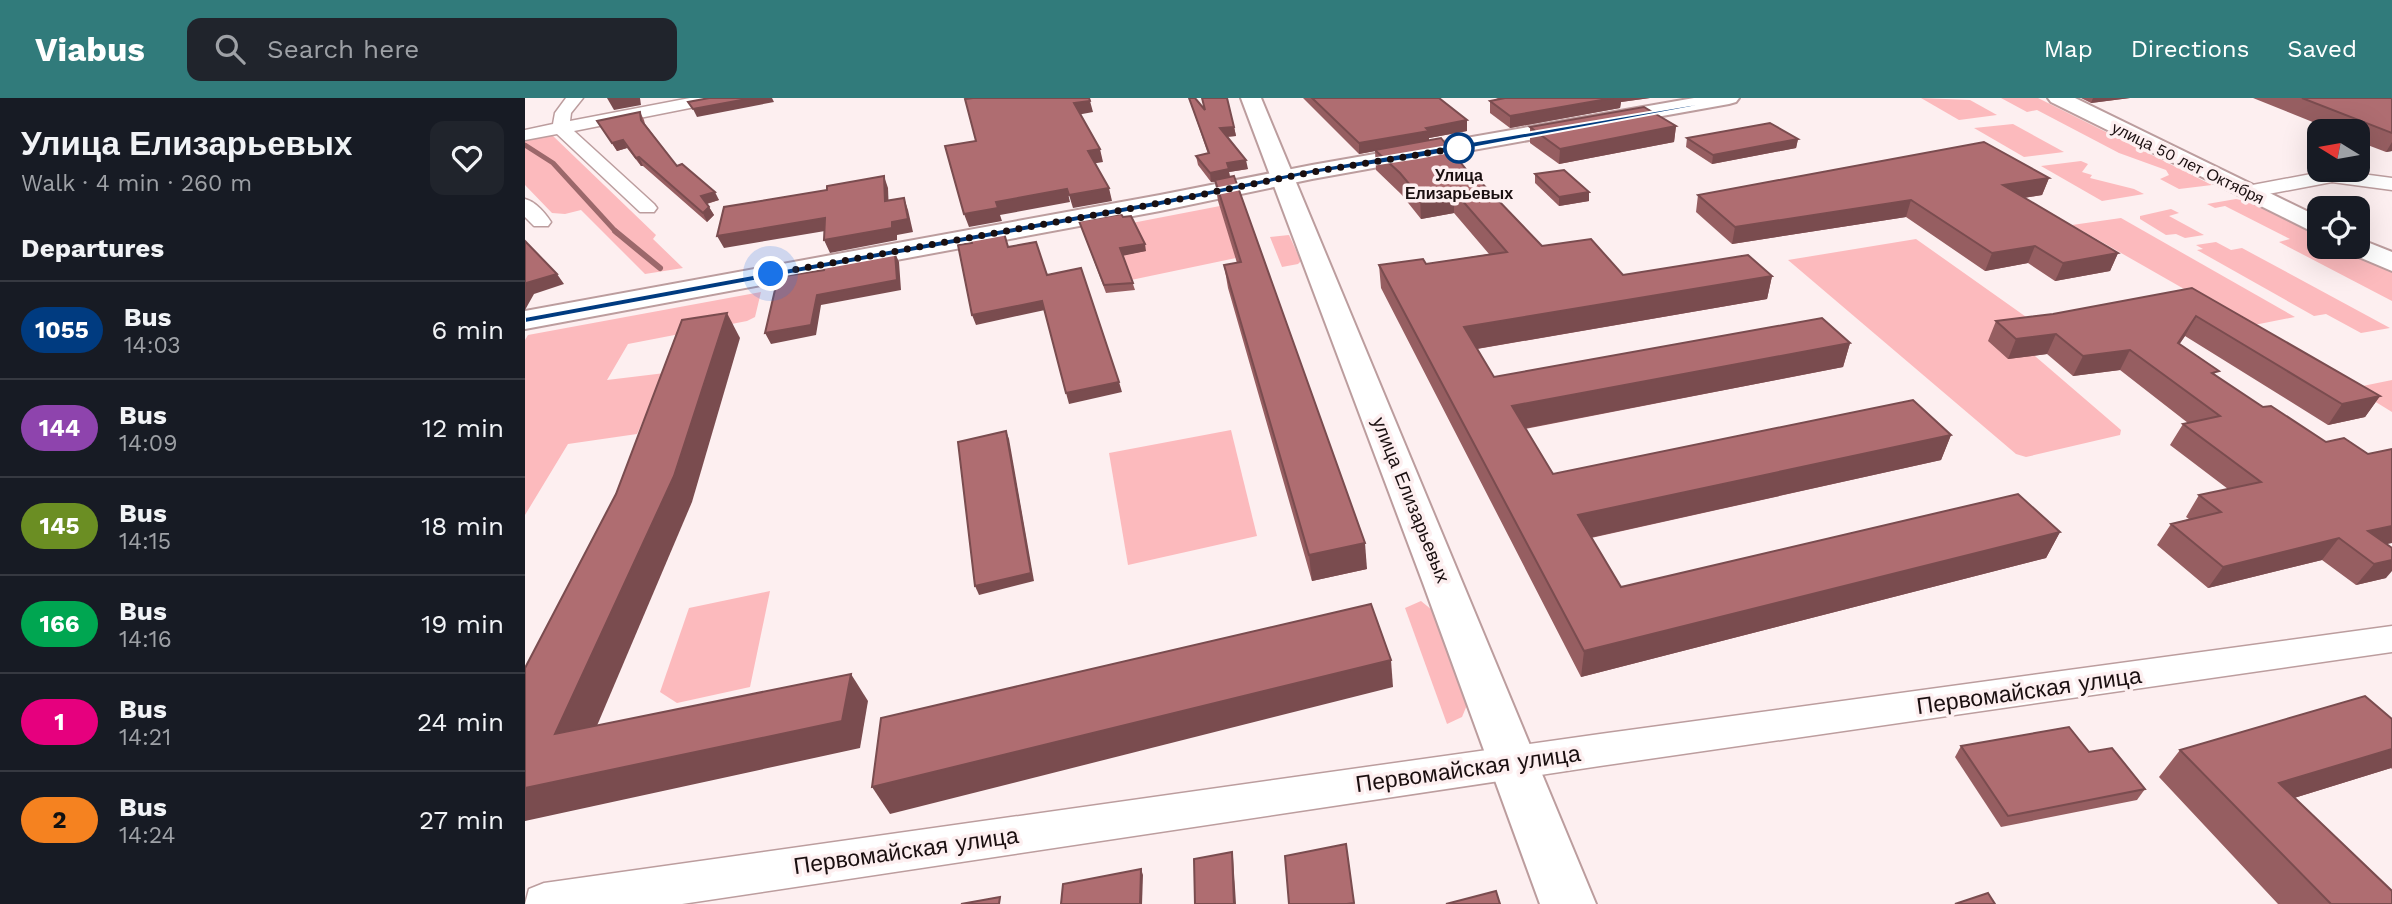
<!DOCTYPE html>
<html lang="en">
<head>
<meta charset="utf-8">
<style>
	body { margin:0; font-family:"Work Sans",sans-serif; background:#20242c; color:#f1f3f6; height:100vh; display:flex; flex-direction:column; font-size:26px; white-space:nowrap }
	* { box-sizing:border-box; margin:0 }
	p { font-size:23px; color:#9ea1a6 }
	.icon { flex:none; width:38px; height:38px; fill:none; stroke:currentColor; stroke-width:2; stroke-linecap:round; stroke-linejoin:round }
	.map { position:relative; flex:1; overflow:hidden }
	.side { display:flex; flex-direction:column; background:#171b24; width:525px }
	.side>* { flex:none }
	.badge { padding:0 14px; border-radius:23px; font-size:24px; line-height:46px }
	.needle { width:46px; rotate:281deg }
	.buttons { position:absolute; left:1782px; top:21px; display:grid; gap:14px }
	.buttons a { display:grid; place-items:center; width:63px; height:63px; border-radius:14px; background:#171b24; box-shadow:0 7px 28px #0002; font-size:35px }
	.you { position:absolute; width:35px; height:35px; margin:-18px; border:5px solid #fff; border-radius:50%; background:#1a73e8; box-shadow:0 0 0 10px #1a73e833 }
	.map>.badge { position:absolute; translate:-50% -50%; box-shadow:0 0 0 4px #fff }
	h2 { padding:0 21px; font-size:26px; line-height:63px }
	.round { display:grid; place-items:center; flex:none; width:74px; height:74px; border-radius:14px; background:#20242c }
	.head { display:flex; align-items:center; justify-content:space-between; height:119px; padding:0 21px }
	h1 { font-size:33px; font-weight:700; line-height:52px }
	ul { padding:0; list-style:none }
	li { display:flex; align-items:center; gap:21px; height:98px; padding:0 21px; border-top:2px solid #363941 }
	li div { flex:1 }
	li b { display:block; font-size:26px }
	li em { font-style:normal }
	li .badge { min-width:77px; font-weight:700; text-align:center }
	header { display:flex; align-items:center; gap:42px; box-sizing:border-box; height:98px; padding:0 35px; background:#317b7b; color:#fff }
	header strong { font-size:33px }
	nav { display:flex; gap:38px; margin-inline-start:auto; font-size:24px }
	.search { width:490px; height:63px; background:#20242c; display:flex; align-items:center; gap:18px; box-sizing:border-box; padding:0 24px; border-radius:14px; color:#9ea1a6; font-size:26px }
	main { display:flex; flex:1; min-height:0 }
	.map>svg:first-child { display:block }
	.green { fill:#fcbabd }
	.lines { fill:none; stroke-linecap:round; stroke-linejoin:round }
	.stream-far1 { stroke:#9c686b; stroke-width:5 }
	.stream { stroke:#9c686b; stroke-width:6 }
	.minor-casing { stroke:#bc9d9e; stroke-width:3 }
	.tertiary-casing { stroke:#bc9d9e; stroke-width:4 }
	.primary-casing { stroke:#bc9d9e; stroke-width:4 }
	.minor { fill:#fff; fill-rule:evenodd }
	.tertiary { fill:#fff; fill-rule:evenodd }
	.primary { fill:#fff; fill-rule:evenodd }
	.wall { fill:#965e61 }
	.shaded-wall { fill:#7a4c4f }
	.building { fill:#af6d71; stroke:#7a4c4f; stroke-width:2 }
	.line { fill:#003b80; stroke:#fff; stroke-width:2 }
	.walk { stroke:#1a0f10; stroke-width:7; stroke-dasharray:0 12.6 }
	.stop-dot { fill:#fff; stroke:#003b80; stroke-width:3.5 }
	.labels { text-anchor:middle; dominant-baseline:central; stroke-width:7; stroke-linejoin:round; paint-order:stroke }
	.far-street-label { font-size:16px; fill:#1a0f10; stroke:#fdeff0 }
	.far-stop-label { font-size:16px; font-weight:bold; fill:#1a0f10; stroke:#fdeff0 }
	.street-label { font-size:19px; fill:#1a0f10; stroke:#fdeff0 }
	.near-street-label { font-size:23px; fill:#1a0f10; stroke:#fdeff0 }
</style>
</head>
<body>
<header>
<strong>Viabus</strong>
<div class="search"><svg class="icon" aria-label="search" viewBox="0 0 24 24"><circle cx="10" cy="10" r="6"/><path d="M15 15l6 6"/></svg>Search here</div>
<nav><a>Map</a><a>Directions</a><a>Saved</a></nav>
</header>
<main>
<section class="side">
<div class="head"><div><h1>Улица Елизарьевых</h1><p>Walk · 4 min · 260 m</p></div><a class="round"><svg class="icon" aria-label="heart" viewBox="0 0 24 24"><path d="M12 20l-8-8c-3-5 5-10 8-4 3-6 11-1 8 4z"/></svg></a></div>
<h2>Departures</h2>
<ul>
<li><span class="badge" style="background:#003b80;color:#fff">1055</span><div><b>Bus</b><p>14:03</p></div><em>6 min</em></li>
<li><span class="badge" style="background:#8e44ad;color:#fff">144</span><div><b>Bus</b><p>14:09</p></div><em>12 min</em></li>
<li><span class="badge" style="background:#6b8e23;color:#fff">145</span><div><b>Bus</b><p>14:15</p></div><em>18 min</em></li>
<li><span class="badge" style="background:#00a651;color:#fff">166</span><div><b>Bus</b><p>14:16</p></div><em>19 min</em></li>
<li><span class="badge" style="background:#e6007e;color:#fff">1</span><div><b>Bus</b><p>14:21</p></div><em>24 min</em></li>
<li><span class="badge" style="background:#f58220;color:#111">2</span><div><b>Bus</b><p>14:24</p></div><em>27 min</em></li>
</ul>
</section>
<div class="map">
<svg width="1867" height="806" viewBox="0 0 1867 806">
	<rect width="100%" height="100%" fill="#fdeff0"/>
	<g class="green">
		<path d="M1396,0L1445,2L1472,17L1434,22Z"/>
		<path d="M1476,0H1513L1687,87L1654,91L1635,81L1644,77L1641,72L1594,55L1512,12L1502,14Z"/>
		<path d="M1488,26L1539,54L1499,59L1449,30Z"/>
		<path d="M21,37H27L131,137L128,141L158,170L120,176L56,112L40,116L27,115L0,87V40Z"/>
		<path d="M1556,63L1563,66L1557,74L1567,77L1565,80L1609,91L1619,96L1577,103L1516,68Z"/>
		<path d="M1711,101L1733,106L1794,136V149H1820L1867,172V203L1754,144L1765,141L1700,108L1690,110L1682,106Z"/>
		<path d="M695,108L711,160L606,182L596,158L607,125Z"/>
		<path d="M1646,111L1654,115L1644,118L1679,137L1660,140L1651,136L1641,137L1615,121V118Z"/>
		<path d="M1596,120L1770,219L1724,228L1547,127Z"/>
		<path d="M764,137L776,163L773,166L757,169L745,139Z"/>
		<path d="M1391,141L1524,235L1489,240L1596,332L1595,337L1501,359L1491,356L1263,162Z"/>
		<path d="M1691,144L1706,152L1717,150L1865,230L1836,235L1801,216L1789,218L1672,152L1678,151L1671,147Z"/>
		<path d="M236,194L230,219L222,223L103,246L82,282L140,275L112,336L43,346L0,417V242L3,237Z"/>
		<path d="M1867,282V314L1828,290Z"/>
		<path d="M706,332L732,438L603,467L584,355Z"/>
		<path d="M245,493L225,589L152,605L135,594L164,510Z"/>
		<path d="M896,503L907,512L942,607L937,619L922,626L880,510Z"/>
	</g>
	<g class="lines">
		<path class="stream-far1" d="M0,47L28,65L92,135"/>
		<path class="stream" d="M90,133L135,170"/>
		<g class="minor-casing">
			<g id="minor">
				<path d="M41,0H58L46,15L45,23L165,0H198L190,5L49,33L129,106L132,110L129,114H115L32,36L0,42V32L28,26L30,15Z"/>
				<path d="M1807,72L1867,80V92L1807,84L1722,100L1712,94L1722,88Z"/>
				<path d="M0,101C11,104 20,115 26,124L23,128H9L0,119Z"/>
				<path d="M1867,528V554L1075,668L157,806H0L4,791L19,785L1075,636Z"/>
			</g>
		</g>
		<g class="tertiary-casing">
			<g id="tertiary">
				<path d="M716,0H736L1071,806H1015L898,485Z"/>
				<path d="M1523,0H1550L1794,119V137L1526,4Z"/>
				<path d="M1832,140L1867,154V173L1822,154L1819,149H1832Z"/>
			</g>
		</g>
		<g class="primary-casing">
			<path id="primary" d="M1169,0H1214L1211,4L1204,6L787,81L635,113L0,231V213L635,97L787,67Z"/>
		</g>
		<use href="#minor" class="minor"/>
		<use href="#tertiary" class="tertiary"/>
		<use href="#primary" class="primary"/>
	</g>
	<g class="wall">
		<path d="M664,0H670L679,12L709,29L711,38L702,39L723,71L704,74L705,79L842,471L787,483L703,190L699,167L712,165L693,103L690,84H686L673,67L671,58L683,56Z"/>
		<path d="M778,0H914L942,22V33L904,40V42L944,75L1017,148L1098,177L1247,178L1242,201L952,251L969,279L1325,245L1318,269L1000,331L1028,376L1426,337L1416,362L1066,440L1096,489L1535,434L1521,460L1056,579L856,190L854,167L901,166L964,156L929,115L896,121L876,96L851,72L850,53L834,56Z"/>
		<path d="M971,0H1125L1096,4L1095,10L985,30L965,15V3L973,1Z"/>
		<path d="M1556,0H1605L1566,5Z"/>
		<path d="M1728,0H1867V53L1861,54L1832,43V33H1810Z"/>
		<path d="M115,14L119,22L120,26L152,68L194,102L182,106L189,117L182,124L118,68H116L102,50L92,53L72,23Z"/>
		<path d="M1151,28L1149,44L1034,66L1005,45V29Z"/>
		<path d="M1162,40L1273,41L1271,50L1187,66L1161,49Z"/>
		<path d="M1010,76L1064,103L1034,108L1010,85Z"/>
		<path d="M1524,80L1517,97L1499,100L1593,155L1585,173L1530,183L1503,165L1460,173L1381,119L1207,146L1171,114L1173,97Z"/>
		<path d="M554,123L621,153L598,157L610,192L581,195Z"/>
		<path d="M1667,190L1855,298L1840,319L1803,327L1660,238L1654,246L1692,278L1862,446L1861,480L1831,487L1797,462L1683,490L1632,447L1646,426L1664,421L1661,419L1674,397L1703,391L1645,347L1658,326L1663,325L1595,272L1548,278L1522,256L1483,261L1463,243L1471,223L1528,216Z"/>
		<path d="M1867,621V671L1866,670L1769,700L1867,806H1753L1634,679L1655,652Z"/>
		<path d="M1436,648L1564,654L1620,691L1612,702L1476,729L1430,659Z"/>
	</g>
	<g class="shaded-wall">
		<path d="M82,0H115L116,7L89,12Z"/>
		<path d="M227,0H247L249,4L172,19L168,11Z"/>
		<path d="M1088,0H1125L1096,4L1095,10L985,30V18Z"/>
		<path d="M1568,0H1605L1566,5Z"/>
		<path d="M565,3L568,14L552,17L549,5Z"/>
		<path d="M942,22V33L904,40V44L850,52V53L834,56V45L901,30Z"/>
		<path d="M1151,28L1149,44L1034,66L1035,51Z"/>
		<path d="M709,29L711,38L696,39L695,30Z"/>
		<path d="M1273,41L1271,50L1187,66L1188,57Z"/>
		<path d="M98,42L102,50L92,53L87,45Z"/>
		<path d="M1867,44V53L1861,54Z"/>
		<path d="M575,51L578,64L566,66L563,53Z"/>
		<path d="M114,59L118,68H116L111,60Z"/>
		<path d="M721,62L723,71L704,74L705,80L686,84L685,75L702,65Z"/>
		<path d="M359,78L363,90L364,115L360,103Z"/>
		<path d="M1524,80L1517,97L1472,104L1478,87Z"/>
		<path d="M584,90L587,103L548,110L544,97Z"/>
		<path d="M542,91L545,104L475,117L477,123L444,129L439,116L471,104Z"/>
		<path d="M929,93V115L896,121L895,99Z"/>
		<path d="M190,94L194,102L180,106L176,98Z"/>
		<path d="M1064,94V103L1034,108V99Z"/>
		<path d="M379,100L383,112L388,134L372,137V142L305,155L299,142L367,124Z"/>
		<path d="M1386,102L1381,119L1207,146L1210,129Z"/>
		<path d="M184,109L189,117L182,124L178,115Z"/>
		<path d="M300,120L306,132L199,150L192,138Z"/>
		<path d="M620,146L621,153L597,158L595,150Z"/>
		<path d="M1510,148L1503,165L1460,173L1467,155Z"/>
		<path d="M370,155L374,164L376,192L296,207L291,237L246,246L240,235L292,197Z"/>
		<path d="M1593,155L1585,173L1530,183L1538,165Z"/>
		<path d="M32,176L39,186L9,196L0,212V188L1,185Z"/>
		<path d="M1247,178L1242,201L939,253V229Z"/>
		<path d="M517,203L520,212L451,227L447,217Z"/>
		<path d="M202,215L215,240L167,404L57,663L30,636Z"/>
		<path d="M1671,218L1660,238L1642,265L1653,245Z"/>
		<path d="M1531,236L1522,256L1483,261L1491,241Z"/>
		<path d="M1325,245L1318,269L986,333L987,308Z"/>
		<path d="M1605,252L1595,272L1548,278L1558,258Z"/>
		<path d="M594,284L597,294L544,306L541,295Z"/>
		<path d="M1855,298L1840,319L1803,327L1817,306Z"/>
		<path d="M481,333L484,341L509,483L454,497L450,488Z"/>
		<path d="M1426,337L1416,362L1050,443L1053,417Z"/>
		<path d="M1867,428V445L1832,453L1843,433Z"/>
		<path d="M1535,434L1521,460L1056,579L1059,553Z"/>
		<path d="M1814,440L1797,462L1683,490L1698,469Z"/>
		<path d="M840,445L842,471L787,483L784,457Z"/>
		<path d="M1867,462V473L1861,480L1831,487L1849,466Z"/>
		<path d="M866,562L868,589L365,716L347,689Z"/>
		<path d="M326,576L343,603L335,650L0,723V690Z"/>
		<path d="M1867,651V669L1866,670L1730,712L1754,685Z"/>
		<path d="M707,754L708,759L711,806H709Z"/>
		<path d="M616,771L618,777L617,806H615Z"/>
	</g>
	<g class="building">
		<path d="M184,0H227L168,11L163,4Z"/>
		<path d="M448,0H564L565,3L549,5L575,51L563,53L584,90L544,97L542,91L471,104L473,110L439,116L420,48L451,43L440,1Z"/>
		<path d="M664,0H670L680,12L677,0H702L709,29L695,30L721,62L702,65L704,71L685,75L671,58L684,55Z"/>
		<path d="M787,0H914L942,22L901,30L904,33L834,45Z"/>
		<path d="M980,0H1088L985,18L965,3Z"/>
		<path d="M1777,0H1867V35Z"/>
		<path d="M1119,9L1151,28L1035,51L1005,29Z"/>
		<path d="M115,14L116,22L152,68L157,66L190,94L176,98L184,109L178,115L114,59L111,60L98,42L87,45L72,23Z"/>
		<path d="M1245,25L1273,41L1188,57L1162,40Z"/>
		<path d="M916,40L944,75H947L1017,148L1066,141L1098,177L1223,157L1247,178L939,229L969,279L1297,220L1325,245L987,308L1028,376L1388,302L1426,337L1053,417L1096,489L1493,396L1535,434L1059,553L854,167L898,161L901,166L982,154L929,93L895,99L875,75L850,52Z"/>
		<path d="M1459,44L1524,80L1478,87L1593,155L1538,165L1510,148L1467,155L1386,102L1210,129L1173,97Z"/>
		<path d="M1039,72L1064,94L1034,99L1010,76Z"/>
		<path d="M359,78L360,103L379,100L383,121L367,124V130L299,142L300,120L192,138L199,109L302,92V88Z"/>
		<path d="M709,78L840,445L784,457L699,167L716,164L690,82Z"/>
		<path d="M596,116L598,119L606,118L620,146L595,150L608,185L579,187L554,123Z"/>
		<path d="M479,135L483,149L511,144L522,177L556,170L594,284L541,295L517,203L447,217L433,147L447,145L446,141Z"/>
		<path d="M0,143L32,176L1,185L0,188Z"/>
		<path d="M370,155L372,182L292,197L286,227L240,235L253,179L299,172L300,168Z"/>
		<path d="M1667,190L1855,298L1817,306L1671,218L1653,245L1694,273L1687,275L1738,309L1746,308L1801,344L1819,340L1843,356L1867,351V428L1843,433L1867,450V462L1849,466L1814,440L1698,469L1646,426L1696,414L1674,397L1736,384L1658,326L1695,318L1605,252L1558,258L1531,236L1491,241L1471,223L1528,216Z"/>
		<path d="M202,215L149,378L30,636L326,576L317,623L0,690V570L91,396L157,222Z"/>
		<path d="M481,333L506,475L450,488L433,344Z"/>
		<path d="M846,506L866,562L347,689L356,620Z"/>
		<path d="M1840,598L1867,621V651L1754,685L1867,793V806H1806L1655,652Z"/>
		<path d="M1544,629L1564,654L1587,650L1620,691L1483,718L1436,648Z"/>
		<path d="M821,746L829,805L822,806H764L760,758Z"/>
		<path d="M707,754L709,806H670L669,761Z"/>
		<path d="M616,771L615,806H536L538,786Z"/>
		<path d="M971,793L975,806H921Z"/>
		<path d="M1463,795L1470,806H1430Z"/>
		<path d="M475,799L474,806H436Z"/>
	</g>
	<path class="line" d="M1204,2L893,60L787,76L635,108L0,225V219L635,102L787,71L1207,0Z"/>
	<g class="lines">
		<path class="walk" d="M246,176L635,105L787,74L934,50"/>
	</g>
	<circle class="stop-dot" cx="934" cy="50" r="14"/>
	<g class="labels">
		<g class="far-street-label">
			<text transform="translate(1663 65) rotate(26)">улица 50 лет Октября</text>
		</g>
		<g class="far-stop-label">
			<text x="934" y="77">Улица<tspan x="934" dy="18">Елизарьевых</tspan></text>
		</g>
		<g class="street-label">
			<text transform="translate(886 402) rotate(68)">улица Елизарьевых</text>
		</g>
		<g class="near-street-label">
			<text transform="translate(1504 593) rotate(-8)">Первомайская улица</text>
			<text transform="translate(943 671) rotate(-8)">Первомайская улица</text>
			<text transform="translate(381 753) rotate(-8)">Первомайская улица</text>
		</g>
	</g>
</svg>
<div class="buttons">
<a><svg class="needle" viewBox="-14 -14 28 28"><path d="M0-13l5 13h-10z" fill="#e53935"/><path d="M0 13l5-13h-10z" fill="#9ea1a6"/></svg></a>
<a><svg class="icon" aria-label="locate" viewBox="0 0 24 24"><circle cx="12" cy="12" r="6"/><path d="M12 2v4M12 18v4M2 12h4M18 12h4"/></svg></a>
</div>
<div class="you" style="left:246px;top:176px"></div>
</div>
</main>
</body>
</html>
